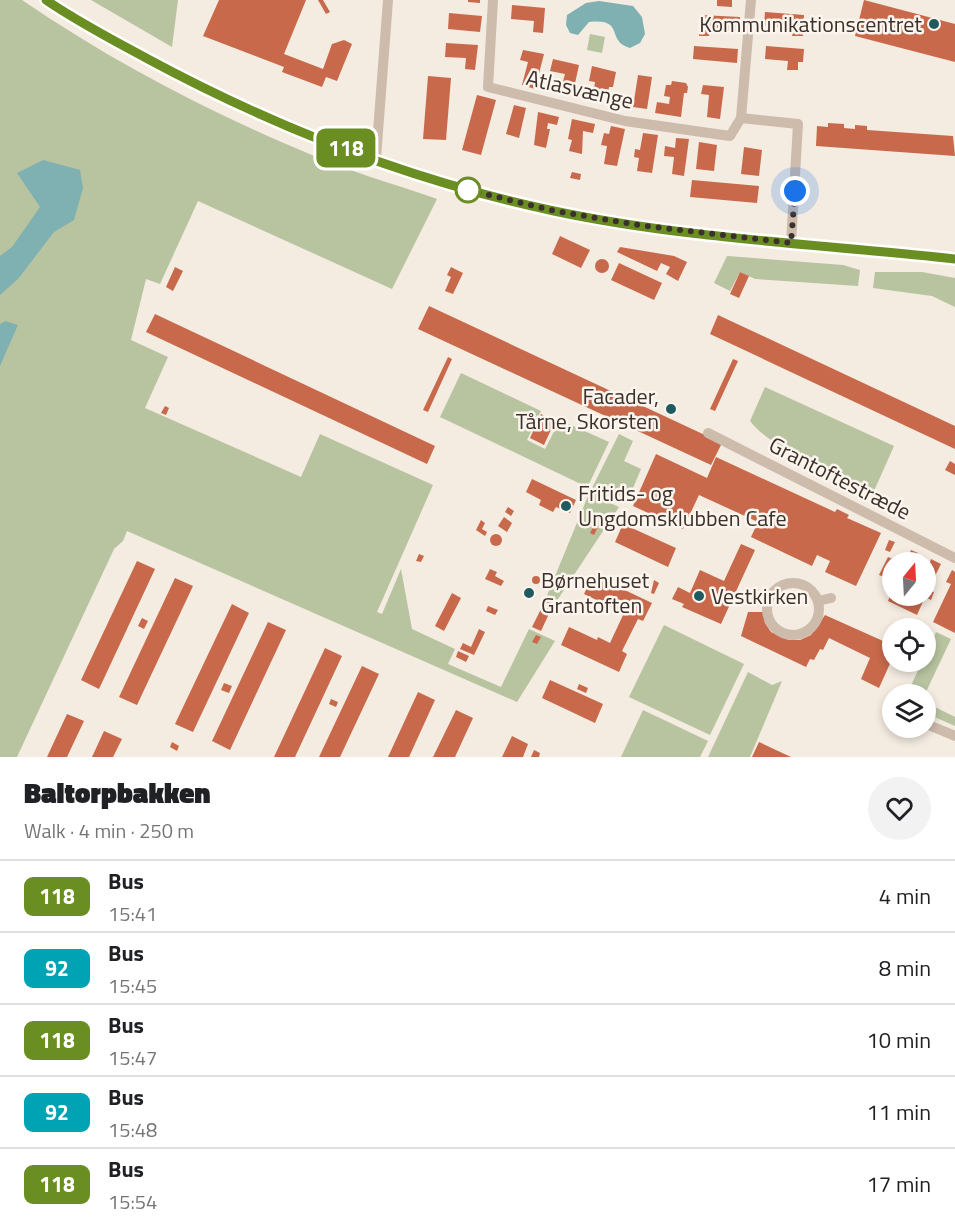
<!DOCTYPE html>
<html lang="en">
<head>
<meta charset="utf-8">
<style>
	body { margin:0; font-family:"Titillium Web",sans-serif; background:#f2f2f2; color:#202124; height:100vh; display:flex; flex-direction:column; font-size:22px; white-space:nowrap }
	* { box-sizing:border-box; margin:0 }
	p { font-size:20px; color:#757577 }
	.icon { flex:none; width:33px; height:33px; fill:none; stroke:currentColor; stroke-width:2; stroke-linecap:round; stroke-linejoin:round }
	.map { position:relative; height:757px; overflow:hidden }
	.side { display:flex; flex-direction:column; background:#fff; flex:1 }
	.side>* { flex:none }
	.badge { padding:0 12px; border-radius:9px; font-size:21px; line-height:39px }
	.needle { width:39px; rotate:18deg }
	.tools { position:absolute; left:882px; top:552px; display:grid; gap:12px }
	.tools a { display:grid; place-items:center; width:54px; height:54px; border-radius:50%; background:#fff; box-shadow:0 3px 9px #0003; font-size:30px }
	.you { position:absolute; width:30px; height:30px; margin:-15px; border:4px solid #fff; border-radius:50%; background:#1a73e8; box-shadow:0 0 0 9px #1a73e833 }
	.map>.badge { position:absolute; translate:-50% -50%; box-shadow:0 0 0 3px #fff }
	.round { display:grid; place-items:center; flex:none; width:63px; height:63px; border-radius:32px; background:#f2f2f2 }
	.headline { display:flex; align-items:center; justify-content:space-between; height:102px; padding:0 24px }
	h1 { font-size:28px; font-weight:800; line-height:45px }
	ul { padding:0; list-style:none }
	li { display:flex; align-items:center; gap:18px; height:72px; padding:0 24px; border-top:2px solid #e0e0e0 }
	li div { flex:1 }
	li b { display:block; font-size:22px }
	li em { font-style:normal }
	li .badge { min-width:66px; font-weight:700; text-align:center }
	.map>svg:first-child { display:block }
	.green { fill:#b8c4a0 }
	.water { fill:#7fb0b2 }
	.building { fill:#c8694b }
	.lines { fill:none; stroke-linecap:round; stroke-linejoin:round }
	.minor { stroke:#cdbbac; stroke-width:10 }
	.line-casing { stroke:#fff; stroke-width:14 }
	.line { stroke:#6b8e23; stroke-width:9 }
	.walk { stroke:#3b302b; stroke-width:6; stroke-dasharray:0 10.8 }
	.poi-dot { fill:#1f5a5e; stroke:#fbf5ee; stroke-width:2 }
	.stop-dot { fill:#fff; stroke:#6b8e23; stroke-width:3 }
	.labels { text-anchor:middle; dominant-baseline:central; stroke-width:5; stroke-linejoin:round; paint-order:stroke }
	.poi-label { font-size:22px; fill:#3b302b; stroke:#fbf5ee; text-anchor:start }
	.street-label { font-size:22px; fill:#3b302b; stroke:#fbf5ee }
</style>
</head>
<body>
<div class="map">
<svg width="955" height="757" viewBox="0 0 955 757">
	<rect width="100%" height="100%" fill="#f4ebe1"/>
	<g class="green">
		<path d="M0,0H22C117,65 222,119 329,162C364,176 401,186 437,199L392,289L198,201L160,284L146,279L131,340L168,357L145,408L301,477L320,434L433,485L377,612L382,614L401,569L412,629L455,649L448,664L501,687L529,629L555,641L517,702L127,531L123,541L114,549L17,757H0Z"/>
		<path d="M91,0H178L172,47Z"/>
		<path d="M590,34L605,37L602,53L587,50Z"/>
		<path d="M727,256L843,265L860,270L858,286L755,279L740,272L730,291L714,283Z"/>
		<path d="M875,272H922L955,278V307L932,296L873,288Z"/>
		<path d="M461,373L541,411L527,440L545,449L560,420L609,442L589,484L585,486L440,417Z"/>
		<path d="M765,387L894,446L874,491C839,474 773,451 750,421Z"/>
		<path d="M619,434L633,441L624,461L641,469L628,500L610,492L606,501L619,507L556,602L546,598L588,496Z"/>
		<path d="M664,625L744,664L710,735L629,697Z"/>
		<path d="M936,632L951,639L925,694H907L922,662H926V655Z"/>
		<path d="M748,672L772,685L782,681L750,757H708Z"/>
		<path d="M935,707L955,717V726L930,715Z"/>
		<path d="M643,710L708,741L700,757H621Z"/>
	</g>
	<g class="water">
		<path d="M599,1L633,6L642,17L645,34L640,43L630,48C605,41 626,18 589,22L578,35L570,33L566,25L567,15L586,3Z"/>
		<path d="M43,160L80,170L83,188L74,220L54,232L18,279L0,295V256L12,247L40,207L17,173Z"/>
		<path d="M5,321L18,325L0,366V324Z"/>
	</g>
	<g class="building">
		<path d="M219,0H306L284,54L323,69L332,44L344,40L352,44L337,81L326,77L322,87L282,72L284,67L203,36Z"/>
		<path d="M318,0H323L330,12L326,14Z"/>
		<path d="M468,0H480V3L468,2Z"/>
		<path d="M717,0H732V7L717,6Z"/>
		<path d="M864,0L955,24V62L855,36Z"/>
		<path d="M512,5L545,8L543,33L533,32L534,21L511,19Z"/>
		<path d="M765,12L804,15L803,36H792L793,28L764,26Z"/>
		<path d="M449,13L482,16L480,32L448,29Z"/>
		<path d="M701,15L740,17L739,31L710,29L709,36H699Z"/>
		<path d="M446,43L478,45L475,70L465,69L466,58L445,57Z"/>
		<path d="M694,46L738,49L737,63L693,59Z"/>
		<path d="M766,46L804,49L803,62H798V70H787L788,61L765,59Z"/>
		<path d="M523,50L544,54L535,89L522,85L528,62L520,60Z"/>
		<path d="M553,59L579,65L574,88L562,85L565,74L550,71Z"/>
		<path d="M592,66L616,72L613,87H609L608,93L594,89L595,82L589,81Z"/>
		<path d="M638,75L652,77L647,109L633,107Z"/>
		<path d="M428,76L451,78L446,140L423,139Z"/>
		<path d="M672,81L686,83L688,87L687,93H684L681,117L655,113L657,102L669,104L670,97L664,96L666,85H671Z"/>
		<path d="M703,85L724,87L720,119L707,117L709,95L701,94Z"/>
		<path d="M477,95L496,100L481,155L462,150Z"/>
		<path d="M514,105L526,108L519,138L506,134Z"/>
		<path d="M538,112L559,117L557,125L548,123L547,129H550L546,148L534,145Z"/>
		<path d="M572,119L595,124L593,133L583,131L582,154L569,151L572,140L568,139Z"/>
		<path d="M828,123L844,124V128L855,129V125L867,126V130L953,136L955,156L816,146L817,126L828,127Z"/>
		<path d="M611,126L625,129L617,166L604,164L607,146L601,145L604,133L609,134Z"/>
		<path d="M643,133L658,135L652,173L637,171L639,158L634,157L635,149L640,150Z"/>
		<path d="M676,138L689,139L684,176L672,174L674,157L664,156L665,146L675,148Z"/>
		<path d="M699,142L717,145L714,171L696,169Z"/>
		<path d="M744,147L762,150L759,176L741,174Z"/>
		<path d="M572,172L581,174L580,180L570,178Z"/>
		<path d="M692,180L759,186L757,203L690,197Z"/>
		<path d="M560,236L590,250L581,268L552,254Z"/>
		<path d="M620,247L674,256L687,262L678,281L666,274L670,267L661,263L657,271L617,252Z"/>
		<circle cx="602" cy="266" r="7"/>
		<path d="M619,263L662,283L654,300L611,280Z"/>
		<path d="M175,267L183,271L173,291L166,287Z"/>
		<path d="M451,267L463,273L453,294L445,291L451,277L447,275Z"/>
		<path d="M740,272L749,276L739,298L730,294Z"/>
		<path d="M429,306L722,443L711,465L418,329Z"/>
		<path d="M155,314L435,446L427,464L146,332Z"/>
		<path d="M718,315L955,426V449L710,334Z"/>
		<path d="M448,357L452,359L428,412L423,410Z"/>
		<path d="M733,359L738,361L715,411L710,409Z"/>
		<path d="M165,406L169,408L166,415L161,413Z"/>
		<path d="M541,414L555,421L544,445L530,438Z"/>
		<path d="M656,454L707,478L716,457L835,512L837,509L849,515L847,518L881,533L856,586L825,572L830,561L817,555L812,566L751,537L758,522L699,495L683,529L633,506Z"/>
		<path d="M950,461L955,464V475L945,470Z"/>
		<path d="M532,479L576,500L570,513L556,507L553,512L539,505L541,500L526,492Z"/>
		<path d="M508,507L514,511L511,516L505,512Z"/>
		<path d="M504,517L512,523L507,532L498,526Z"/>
		<path d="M481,520L485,523L482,529L487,532L485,536L476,530Z"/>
		<path d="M595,523L599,525L594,535L590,533Z"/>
		<path d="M623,524L676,548L668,567L615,542Z"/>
		<circle cx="496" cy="540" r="6"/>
		<path d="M889,540L895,542L890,552L885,550Z"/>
		<path d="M741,544L755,550L721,624L682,607L684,604L672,599L678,587L690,593L700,570L724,581Z"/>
		<path d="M911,550L918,553L914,562H906Z"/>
		<path d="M419,554L424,556L421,562L416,561Z"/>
		<path d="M888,557L895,560L887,578L879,575Z"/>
		<path d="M931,559L941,564L928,590L934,592L931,600L925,597L917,615L888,601L892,591V596L912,603L916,596H926V575Z"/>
		<path d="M137,561L155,569L99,689L81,680Z"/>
		<path d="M490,569L497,572L495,576L504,581L501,586L485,579Z"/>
		<path d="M952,570L955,572V633L933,622L951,584L946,582Z"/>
		<path d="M593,575L652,603L643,621L638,619L622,651L627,654L619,672L561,645L569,627L597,640L598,637L610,643L624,613L584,594Z"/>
		<circle cx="536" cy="580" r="4"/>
		<path d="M175,578L193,586L137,705L119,697Z"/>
		<path d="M654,580L659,583L654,594L651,593Z"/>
		<path d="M452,593L461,598L444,631L435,626Z"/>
		<path d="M546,599L554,603L541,631L532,627Z"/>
		<path d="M232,604L249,613L193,732L175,724Z"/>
		<path d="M488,606L498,610L495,615L486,611Z"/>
		<path d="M748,612H763L765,623L771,632L789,640H800L811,635L825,615L892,645V659L879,688L861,679L870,658L829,638L823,650L820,649L814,660L810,659L806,667L741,636Z"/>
		<path d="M142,618L148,621L144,629L138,626Z"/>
		<path d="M268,622L286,630L230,750L212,741Z"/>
		<path d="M479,629L485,632L474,655L460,649L463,643L471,647Z"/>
		<path d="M536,635L541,637L537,644L532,642Z"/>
		<path d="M325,648L342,656L295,757H274Z"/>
		<path d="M458,651L469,656L466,662L456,657Z"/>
		<path d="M362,666L379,674L340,757H319Z"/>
		<path d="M550,680L603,704L595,723L542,698Z"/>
		<path d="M224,683L232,686L229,693L221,690Z"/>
		<path d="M579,684L588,688L586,693L577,689Z"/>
		<path d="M418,692L435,700L409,757H388Z"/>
		<path d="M331,699L338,702L336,707L329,704Z"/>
		<path d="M456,710L473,718L455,757H433Z"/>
		<path d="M67,714L84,721L67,757H47Z"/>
		<path d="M104,731L122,739L113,757H92Z"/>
		<path d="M512,736L528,744L523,757H502Z"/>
		<path d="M172,742L179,746L177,751L170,747Z"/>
		<path d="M759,742L791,757H752Z"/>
		<path d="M534,750L540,753L539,757H531Z"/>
	</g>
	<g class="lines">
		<g class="minor">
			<path d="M46,0C79,23 116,41 151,60C277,128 414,181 554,211C686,239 821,245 955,259"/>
			<path d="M493,0L488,87L625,121L730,136L741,118L751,0"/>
			<path d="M741,118L798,124L791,243"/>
			<path d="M376,158L388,0"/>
			<path d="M708,433L955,558"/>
			<circle cx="793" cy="609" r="26"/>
			<path d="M818,601L831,598"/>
			<path d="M888,707L892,709"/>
			<path d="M926,724L955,736"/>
		</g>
	</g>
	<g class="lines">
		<g class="line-casing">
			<path id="line" d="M46,0C78,22 113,40 146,58C274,127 412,181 554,211C686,239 821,244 955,259"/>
		</g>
		<use href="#line" class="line"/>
		<path class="walk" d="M468,190L555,211L638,225L791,243L795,191"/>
	</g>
	<g class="poi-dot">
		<circle cx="934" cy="24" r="6"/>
		<circle cx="671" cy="409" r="6"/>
		<circle cx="566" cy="506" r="6"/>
		<circle cx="529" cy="593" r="6"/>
		<circle cx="699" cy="596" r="6"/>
	</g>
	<circle class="stop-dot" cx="468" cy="190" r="12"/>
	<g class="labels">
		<g class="poi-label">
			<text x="922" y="24" text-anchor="end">Kommunikationscentret</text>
			<text x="659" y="396" text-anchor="end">Facader,<tspan x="659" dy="25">Tårne, Skorsten</tspan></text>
			<text x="578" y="493">Fritids- og<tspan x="578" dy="25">Ungdomsklubben Cafe</tspan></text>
			<text x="541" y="580">Børnehuset<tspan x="541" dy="25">Grantoften</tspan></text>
			<text x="711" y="596">Vestkirken</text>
		</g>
		<g class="street-label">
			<text transform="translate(580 89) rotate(13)">Atlasvænge</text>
			<text transform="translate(840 478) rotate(27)">Grantoftestræde</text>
		</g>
	</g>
</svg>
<div class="tools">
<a><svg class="needle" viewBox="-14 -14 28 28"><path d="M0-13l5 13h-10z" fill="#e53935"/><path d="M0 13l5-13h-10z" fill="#757577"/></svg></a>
<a><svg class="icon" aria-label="locate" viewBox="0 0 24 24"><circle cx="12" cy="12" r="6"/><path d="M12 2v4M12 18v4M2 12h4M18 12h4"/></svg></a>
<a><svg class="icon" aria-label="layers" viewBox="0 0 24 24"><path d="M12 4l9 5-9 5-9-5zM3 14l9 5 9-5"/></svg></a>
</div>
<div class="you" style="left:795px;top:191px"></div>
<b class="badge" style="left:346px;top:148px;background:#6b8e23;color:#fff">118</b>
</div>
<section class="side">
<div class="headline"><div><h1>Baltorpbakken</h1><p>Walk · 4 min · 250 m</p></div><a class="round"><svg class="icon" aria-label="heart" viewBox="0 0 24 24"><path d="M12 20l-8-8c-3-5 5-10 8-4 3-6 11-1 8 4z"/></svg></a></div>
<ul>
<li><span class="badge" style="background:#6b8e23;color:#fff">118</span><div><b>Bus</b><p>15:41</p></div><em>4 min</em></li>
<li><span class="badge" style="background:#00a3b4;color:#fff">92</span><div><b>Bus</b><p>15:45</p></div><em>8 min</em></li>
<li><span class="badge" style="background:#6b8e23;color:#fff">118</span><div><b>Bus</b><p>15:47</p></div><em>10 min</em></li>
<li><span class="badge" style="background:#00a3b4;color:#fff">92</span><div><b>Bus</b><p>15:48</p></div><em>11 min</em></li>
<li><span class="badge" style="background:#6b8e23;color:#fff">118</span><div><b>Bus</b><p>15:54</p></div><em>17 min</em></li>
</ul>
</section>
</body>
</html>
